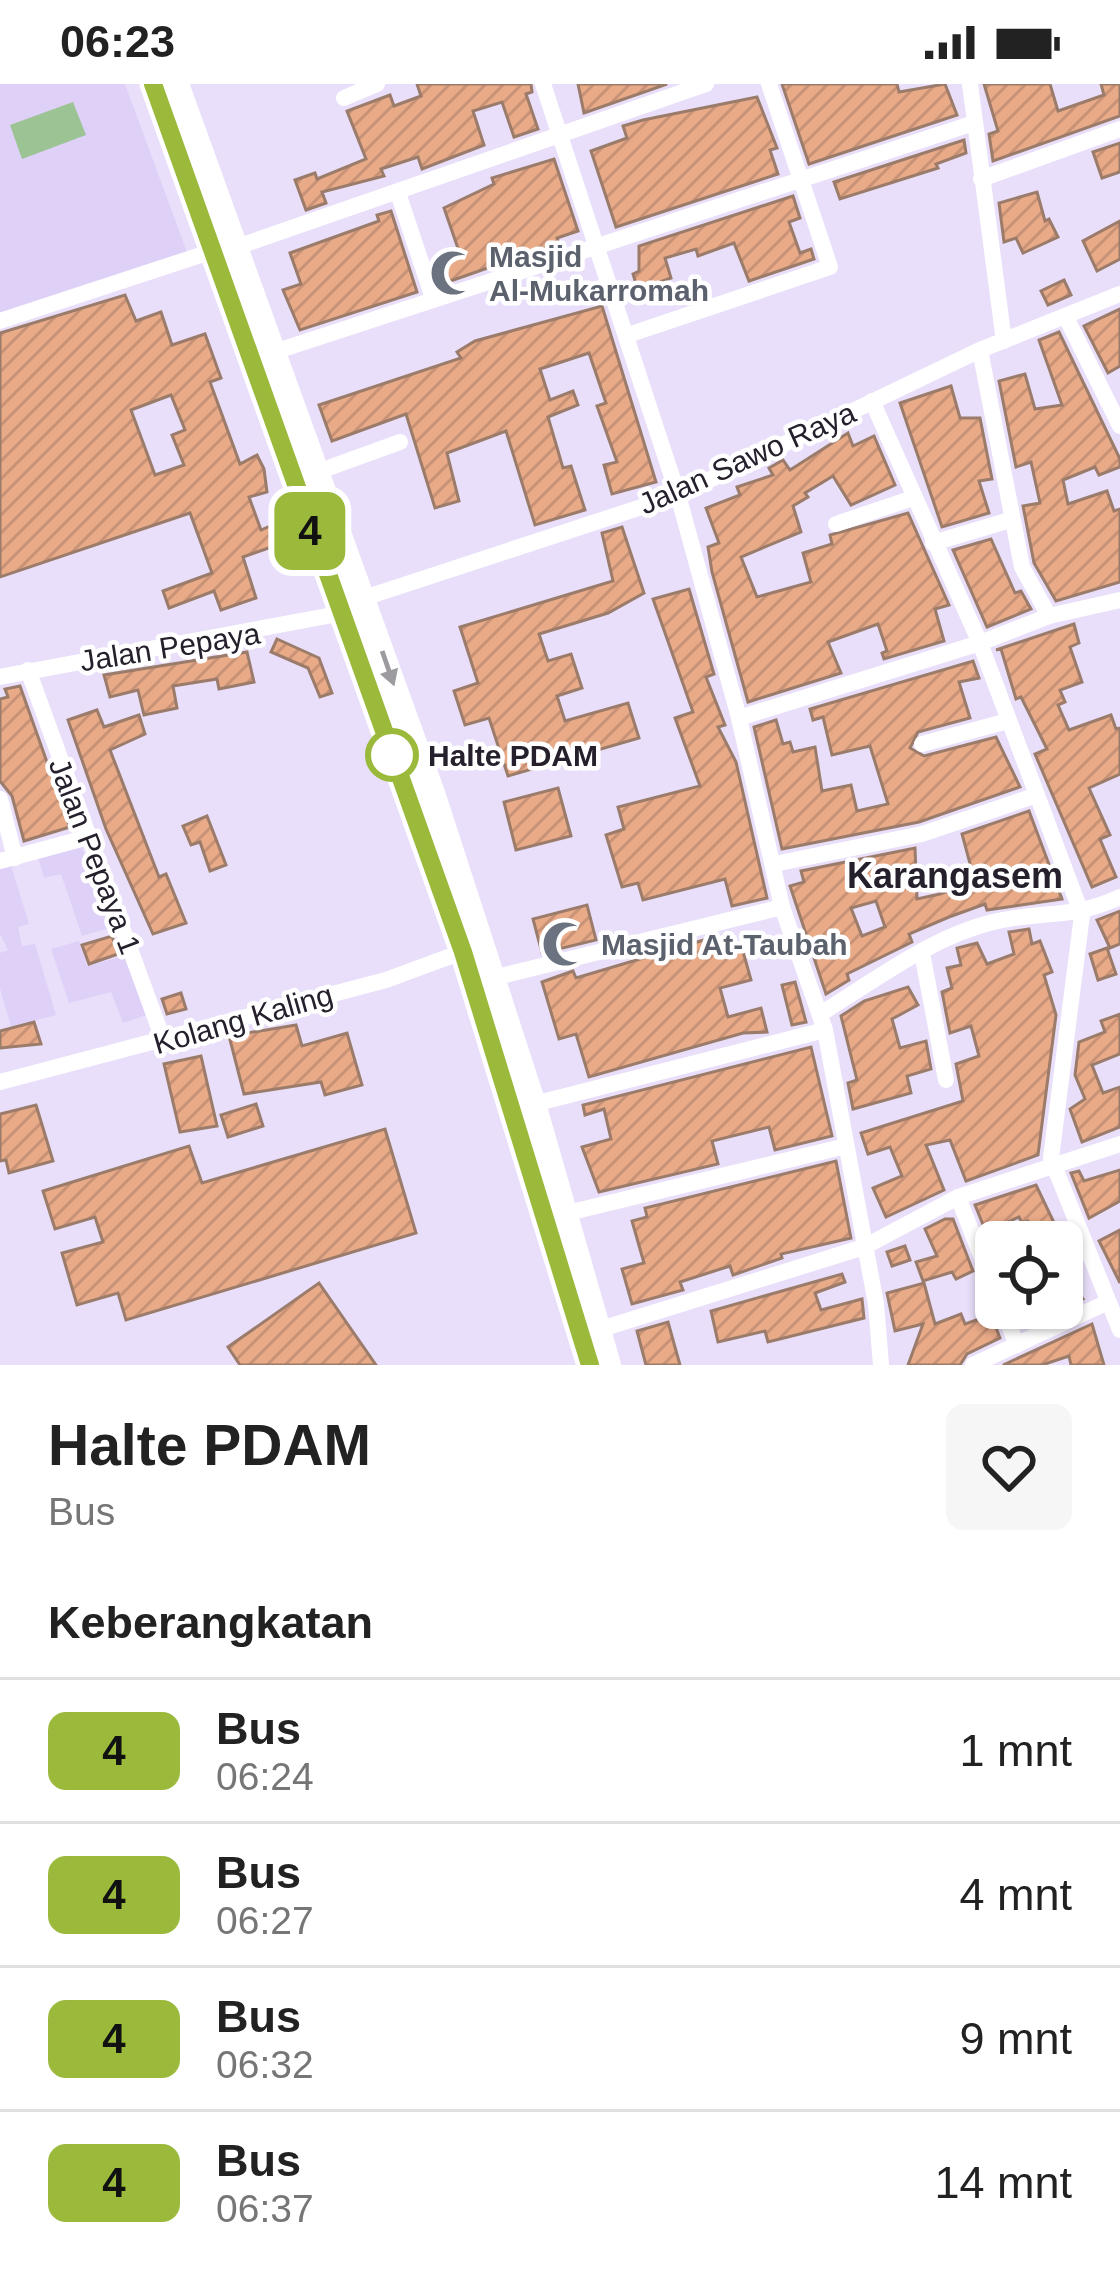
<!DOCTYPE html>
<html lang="id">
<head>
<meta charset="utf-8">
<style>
	body { margin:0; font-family:Arial,sans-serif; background:#f6f6f6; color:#222; height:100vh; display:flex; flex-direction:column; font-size:45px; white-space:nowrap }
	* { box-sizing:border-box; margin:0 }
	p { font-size:39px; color:#767676 }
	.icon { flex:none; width:66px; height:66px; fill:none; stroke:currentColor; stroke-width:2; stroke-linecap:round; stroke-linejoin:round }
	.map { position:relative; height:1281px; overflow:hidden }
	.details { display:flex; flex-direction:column; background:#fff; flex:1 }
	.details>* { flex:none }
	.badge { padding:0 24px; border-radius:18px; font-size:42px; line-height:78px }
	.controls { position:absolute; left:975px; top:1137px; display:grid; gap:24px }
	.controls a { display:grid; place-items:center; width:108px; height:108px; border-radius:18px; background:#fff; box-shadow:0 3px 9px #0004; font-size:60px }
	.map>.badge { position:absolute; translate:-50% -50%; box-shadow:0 0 0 6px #fff }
	h2 { padding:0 48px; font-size:45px; line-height:108px }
	.round { display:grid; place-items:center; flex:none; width:126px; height:126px; border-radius:18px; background:#f6f6f6 }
	.head { display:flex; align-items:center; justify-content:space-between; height:204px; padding:0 48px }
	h1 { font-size:57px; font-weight:600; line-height:90px }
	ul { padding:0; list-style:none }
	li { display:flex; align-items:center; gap:36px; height:144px; padding:0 48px; border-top:3px solid #e0e0e0 }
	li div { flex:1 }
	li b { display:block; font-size:45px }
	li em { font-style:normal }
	li .badge { min-width:132px; font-weight:700; text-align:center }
	.status { display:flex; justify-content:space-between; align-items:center; height:84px; padding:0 60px; background:#fff; direction:ltr }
	.status svg { height:33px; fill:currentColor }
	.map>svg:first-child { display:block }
	.built { fill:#dfd0f8 }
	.garden { fill:#9bc394 }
	.building { fill:url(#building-hatch); stroke:#9b7b6a; stroke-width:3; fill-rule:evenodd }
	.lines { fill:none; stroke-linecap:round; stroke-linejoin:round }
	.minor { stroke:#fff; stroke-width:16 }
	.highway { stroke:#fff; stroke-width:24 }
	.oneway { fill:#9d9ba0 }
	.line-casing { stroke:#fff; stroke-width:27 }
	.line { stroke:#9bba3b; stroke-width:18 }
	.stop-dot { fill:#fff; stroke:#9bba3b; stroke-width:6 }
	.labels { text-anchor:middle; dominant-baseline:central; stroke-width:9; stroke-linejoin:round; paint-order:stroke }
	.worship-label { font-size:30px; font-weight:bold; fill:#5b616d; stroke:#fff; text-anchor:start }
	.street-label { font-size:30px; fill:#25202c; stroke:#fff }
	.stop-label { font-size:30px; font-weight:bold; fill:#25202c; stroke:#fff; text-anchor:start }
	.quarter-label { font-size:36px; font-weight:bold; fill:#25202c; stroke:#fff }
</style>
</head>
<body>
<div class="status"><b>06:23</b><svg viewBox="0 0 49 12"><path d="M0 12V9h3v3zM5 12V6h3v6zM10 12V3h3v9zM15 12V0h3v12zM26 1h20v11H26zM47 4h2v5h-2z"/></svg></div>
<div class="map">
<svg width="1120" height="1281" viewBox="0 0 1120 1281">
	<defs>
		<pattern id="building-hatch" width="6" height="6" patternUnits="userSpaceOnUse" patternTransform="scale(3)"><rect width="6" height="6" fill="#e9aa88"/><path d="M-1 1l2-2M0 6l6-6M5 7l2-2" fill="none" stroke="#c89276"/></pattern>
	</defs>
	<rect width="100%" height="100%" fill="#e9dffa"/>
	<g class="built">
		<path d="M0,0H125L188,171L0,233Z"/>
		<path d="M81,761L112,843L82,852L61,790L44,794L36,767Z"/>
		<path d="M9,775L29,840L18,843L22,862L35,860L56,931L11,943L0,904V869L8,866L0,850V777Z"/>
		<path d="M79,857L87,882L127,871L150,930L123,939L111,908L69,919L51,865Z"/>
	</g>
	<path class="garden" d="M73,18L86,51L22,75L10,41Z"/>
	<g class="building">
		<path d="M417,0H531L532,8L526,10L538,45L514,53L502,18L473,27L484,61L422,85L418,73L381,85L384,92L322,108L326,119L306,126L295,96L315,89L317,95L366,75L347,27L390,11L394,22L421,12Z"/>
		<path d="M578,0H667L584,29Z"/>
		<path d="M782,0H897L899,8L945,0L957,31L809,80Z"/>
		<path d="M984,0H1050L1058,27L1104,11L1101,0H1120V32L993,77L989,50L998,47Z"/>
		<path d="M757,13L777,64L770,66L778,90L616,143L591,67L627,54L623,42L643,36Z"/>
		<path d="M964,56L966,69L936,80L938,84L840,115L834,98Z"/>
		<path d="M1120,59V88L1102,94L1093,68Z"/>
		<path d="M554,75L578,147L557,154L559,159L442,200L435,181L461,173L444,124L494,100L492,94Z"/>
		<path d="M1037,108L1045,137L1049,135L1058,153L1023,169L1016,154L1004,158L999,119Z"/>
		<path d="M793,112L800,134L789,138L800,169L811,165L814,175L749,197L734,159L698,172L696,165L665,174L671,194L638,206L633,190L639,187V162Z"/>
		<path d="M391,127L417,208L300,246L283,206L301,200L290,169L379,137L377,131Z"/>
		<path d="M1120,137V175L1097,187L1083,157Z"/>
		<path d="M1064,196L1071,211L1048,221L1041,207Z"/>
		<path d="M125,211L136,237L161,228L172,261L205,250L221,294L210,298L240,380L257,371L264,385L267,408L249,413L261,446L286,435L294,455L243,473L256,514L221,526L214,507L169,524L163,507L212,489L190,429L0,493V249ZM171,311L185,346L172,351L184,381L155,391L131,326Z"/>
		<path d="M602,222L656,398L612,410L604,381L617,378L597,322L606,319L589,269L540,285L550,316L573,307L578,321L548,333L563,384L571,382L585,426L535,441L506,347L447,369L459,417L435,424L406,330L332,357L319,321L461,274L457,268L475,257Z"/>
		<path d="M1120,225V282L1108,289L1084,242Z"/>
		<path d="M1059,248L1120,375V383L1099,391L1095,383L1063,396L1068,420L1107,407L1114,427L1120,425V498L1056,517L1034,479L1023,422L1040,419L1031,378L1016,383L999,297L1025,290L1035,325L1062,321L1039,256Z"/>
		<path d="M951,302L960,334H980L992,395L979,397L989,429L942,443L900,319Z"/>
		<path d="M848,349L853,362L874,352L895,401L851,421L833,392L805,409L808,413L793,422L801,448L741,473L757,513L811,498L803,469L832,460L830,451L908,429L949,521L935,525L944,557L884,575L882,569L887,567L878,540L828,558L841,589L748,618L712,488L708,463L719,459L706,424L740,411L737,403L773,391L769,384L783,376L790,386Z"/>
		<path d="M622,443L644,509L608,529L539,550L548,577L571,570L582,604L557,612L565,637L628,619L639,654L508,692L489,634L465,641L454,607L478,599L460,543L613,497L602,449Z"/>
		<path d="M991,455L1015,509L1021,507L1031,525L987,543L953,466Z"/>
		<path d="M689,505L714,590L706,593L725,641L718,643L736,678L767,814L732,822L725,795L643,816L638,799L622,803L606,751L624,745L618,723L700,702L675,634L693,628L653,515Z"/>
		<path d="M1074,540L1079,559L1070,563L1082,598L1060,606L1065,618L1058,621L1069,646L1111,631L1116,645L1120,644V690L1089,704L1110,751L1100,755L1116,793L1092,803L1035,670L1047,665L1021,613L1016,615L1001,565L996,566Z"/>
		<path d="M277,555L319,574L332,609L320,613L308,584L271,568Z"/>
		<path d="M247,568L254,598L219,605L217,595L173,602L177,624L144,631L138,606L110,613L104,591Z"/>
		<path d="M973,577L979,594L959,598L970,634L918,648L910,664L924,672L996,653L1020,703L919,738L782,765L754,643L776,636L783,660L790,658L793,668L815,663L822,707L851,701L857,727L888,720L870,662L832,671L823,633L813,636L810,625Z"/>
		<path d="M20,602L70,743L24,757L12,712L0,697V615L8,613L5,605Z"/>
		<path d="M97,626L104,643L139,631L145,650L110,666L159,793L166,790L186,839L153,850L106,745L68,636Z"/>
		<path d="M558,704L571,752L516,766L504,718Z"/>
		<path d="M1029,727L1062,815L987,826L985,820L949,833L909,850L912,858L847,890L849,896L826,910L790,802L804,798L801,787L915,764L917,815L940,810L975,798L962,750ZM876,817L885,843L862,852L851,824Z"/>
		<path d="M207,732L226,781L210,787L200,758L191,761L183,742Z"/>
		<path d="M587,821L596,856L542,869L533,835Z"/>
		<path d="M1120,827V860L1110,864L1097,836Z"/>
		<path d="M1029,845L1032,860L1040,857L1052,888L1044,891L1056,931L1038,1071L966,1097L950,1056L926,1061L944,1106L886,1133L873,1104L902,1092L890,1063L868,1070L861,1049L963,1017L956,980L979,972L971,942L950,949L942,908L952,904L947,884L961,881L957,864L977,859L987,880L1014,870L1009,848Z"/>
		<path d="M112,852L118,870L89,880L82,861Z"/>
		<path d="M704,856L707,869L741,860L751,896L720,904L728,933L761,924L767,948L743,949L589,993L576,950L559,955L542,898L573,887L576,894Z"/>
		<path d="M1107,864L1116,890L1098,896L1090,870Z"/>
		<path d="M795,898L806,938L792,941L782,901Z"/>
		<path d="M908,903L918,921L892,935L900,964L926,957L931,985L907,992L911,1009L853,1025L848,999L857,996L841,932L864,917Z"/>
		<path d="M181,909L186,925L167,930L162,915Z"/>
		<path d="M1120,930V970L1092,981L1103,1009L1120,1003V1043L1082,1058L1070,1025L1085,1015L1075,991L1079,958L1105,948L1101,937Z"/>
		<path d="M34,938L41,960L0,964V947Z"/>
		<path d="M296,941L302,962L347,949L362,1001L325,1011L321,998L244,1010L229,952Z"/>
		<path d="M811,963L832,1052L775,1066L769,1043L712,1057L718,1080L599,1108L582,1063L611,1055L604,1025L585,1031L583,1021Z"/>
		<path d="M201,972L217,1042L180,1048L164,980Z"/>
		<path d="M256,1020L263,1042L228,1053L221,1031Z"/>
		<path d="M36,1021L53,1077L9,1089L6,1076L0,1077V1030Z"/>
		<path d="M385,1045L416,1149L126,1236L118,1209L77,1221L62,1169L103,1158L95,1133L55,1145L43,1107L189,1062L202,1099Z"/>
		<path d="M836,1077L851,1154L781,1170L782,1174L733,1191L730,1182L680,1198L683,1206L632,1220L622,1185L644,1179L632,1137L647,1133L645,1124Z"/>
		<path d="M1120,1086V1117L1089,1134L1071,1089L1079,1087L1084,1097Z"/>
		<path d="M1036,1101L1057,1145L1036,1154L1028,1137L1022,1139L1019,1133L986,1148L975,1121Z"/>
		<path d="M945,1135H953L973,1187L956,1195L952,1188L923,1197L916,1178L937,1172L925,1145Z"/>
		<path d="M1120,1146V1199L1099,1157Z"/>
		<path d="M905,1162L910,1176L892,1182L887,1168Z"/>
		<path d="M1062,1185L1083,1215L1029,1241L1021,1224H1062Z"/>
		<path d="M842,1190L845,1198L815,1209L821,1226L862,1215L864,1234L768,1258L765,1247L718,1258L711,1227Z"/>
		<path d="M319,1199L376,1281H240L228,1263Z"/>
		<path d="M924,1199L935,1240L961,1230L965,1240L991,1231L1000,1254L967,1270L960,1281H908L923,1240L895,1247L887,1209Z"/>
		<path d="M668,1238L680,1281H646L637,1247Z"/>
		<path d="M1092,1240L1104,1281H1071L1069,1272L1042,1281H1003Z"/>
	</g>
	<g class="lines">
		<g class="minor">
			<path d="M543,0L678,411L739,634L782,823L825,946L876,1220L881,1281"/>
			<path d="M970,0L1004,257"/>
			<path d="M344,14L377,0"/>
			<path d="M981,95L1120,45"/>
			<path d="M398,109L433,214"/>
			<path d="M234,164L706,0"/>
			<path d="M1066,233L1120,342"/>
			<path d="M0,237L213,167"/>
			<path d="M628,251L830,183L769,0"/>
			<path d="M980,266L1022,483L1049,532"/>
			<path d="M271,269L974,39"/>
			<path d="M872,317L980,559L1082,831L1051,1074L1120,1246"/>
			<path d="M331,383L400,358"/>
			<path d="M836,440L913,414"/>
			<path d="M933,459L1010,436"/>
			<path d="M364,514L678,411L980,266L1120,210"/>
			<path d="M28,586L164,958"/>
			<path d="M0,593L338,530"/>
			<path d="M739,634L980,559L1049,532L1120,516"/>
			<path d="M922,660L1008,637"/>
			<path d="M0,715L15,774"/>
			<path d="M0,777L85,754"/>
			<path d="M774,780L922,750L1037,711"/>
			<path d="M922,869L946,996"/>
			<path d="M485,896L782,823"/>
			<path d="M820,930C874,897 931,853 993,838C1042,826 1071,836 1120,813"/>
			<path d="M0,998L386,896L470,865"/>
			<path d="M534,1020L825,946"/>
			<path d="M958,1113L996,1210"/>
			<path d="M555,1132L846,1062"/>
			<path d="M1002,1224L1017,1261"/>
			<path d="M598,1246L864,1163L958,1113L1120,1060"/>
			<path d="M973,1281L1108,1218"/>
		</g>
		<g class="highway">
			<path d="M153,0L463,868L590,1281"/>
			<path d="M177,0L433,709L534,1020L609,1281"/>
		</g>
	</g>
	<defs><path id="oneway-solid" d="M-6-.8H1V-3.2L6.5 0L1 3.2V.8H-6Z" transform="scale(3)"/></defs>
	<use class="oneway" href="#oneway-solid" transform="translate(388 584) rotate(71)"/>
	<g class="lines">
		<g class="line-casing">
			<path id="line" d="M153,0L463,868L590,1281"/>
		</g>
		<use href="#line" class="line"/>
	</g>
	<defs>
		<g id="mosque-bare" transform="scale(3.6)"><path d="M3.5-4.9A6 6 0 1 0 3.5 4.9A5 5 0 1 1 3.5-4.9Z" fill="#6b7280" stroke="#fff" stroke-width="2.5" paint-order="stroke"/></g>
	</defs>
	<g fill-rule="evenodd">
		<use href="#mosque-bare" x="453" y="189"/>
		<use href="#mosque-bare" x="565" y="860"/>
	</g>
	<circle class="stop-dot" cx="392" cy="671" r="24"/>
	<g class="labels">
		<g class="worship-label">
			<text x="489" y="172">Masjid<tspan x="489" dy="34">Al-Mukarromah</tspan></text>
			<text x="601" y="860">Masjid At-Taubah</text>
		</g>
		<g class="street-label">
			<text transform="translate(747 374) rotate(-24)">Jalan Sawo Raya</text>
			<text transform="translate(170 563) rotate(-9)">Jalan Pepaya</text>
			<text transform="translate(95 772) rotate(69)">Jalan Pepaya 1</text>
			<text transform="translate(243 935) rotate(-16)">Kolang Kaling</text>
		</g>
		<g class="stop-label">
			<text x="428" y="671">Halte PDAM</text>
		</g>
		<g class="quarter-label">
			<text x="955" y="791">Karangasem</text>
		</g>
	</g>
</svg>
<div class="controls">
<a><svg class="icon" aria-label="locate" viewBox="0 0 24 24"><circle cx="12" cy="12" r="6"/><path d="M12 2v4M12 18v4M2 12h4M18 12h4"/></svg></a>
</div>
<b class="badge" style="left:310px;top:447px;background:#9bba3b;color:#111">4</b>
</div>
<section class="details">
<div class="head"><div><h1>Halte PDAM</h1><p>Bus</p></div><a class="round"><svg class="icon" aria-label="heart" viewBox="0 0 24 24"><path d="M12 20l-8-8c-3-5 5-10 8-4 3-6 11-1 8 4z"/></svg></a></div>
<h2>Keberangkatan</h2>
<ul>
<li><span class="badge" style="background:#9bba3b;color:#111">4</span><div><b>Bus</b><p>06:24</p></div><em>1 mnt</em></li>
<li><span class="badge" style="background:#9bba3b;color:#111">4</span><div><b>Bus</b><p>06:27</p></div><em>4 mnt</em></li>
<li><span class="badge" style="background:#9bba3b;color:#111">4</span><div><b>Bus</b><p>06:32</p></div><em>9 mnt</em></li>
<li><span class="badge" style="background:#9bba3b;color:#111">4</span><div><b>Bus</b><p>06:37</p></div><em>14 mnt</em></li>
</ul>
</section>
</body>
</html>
